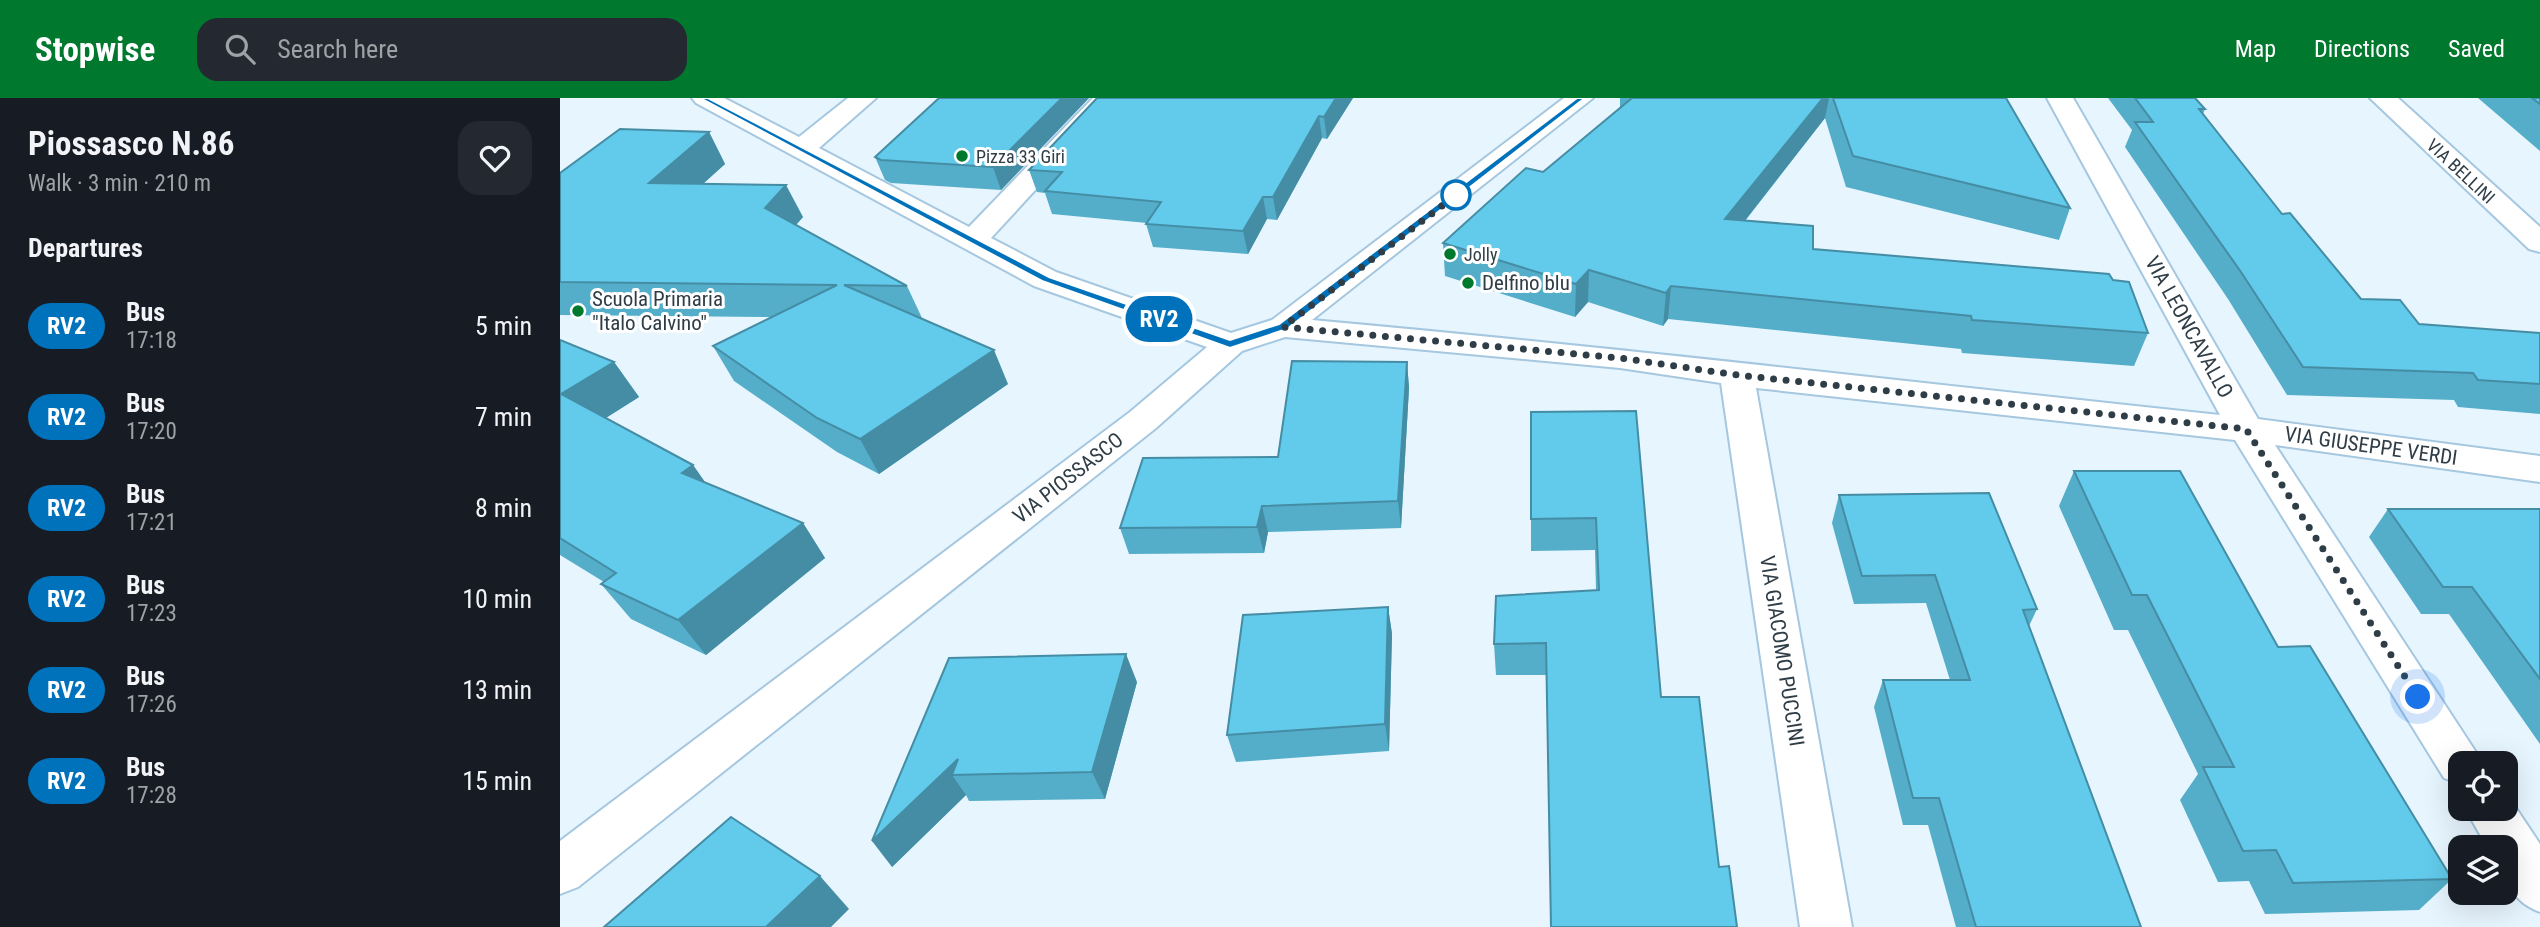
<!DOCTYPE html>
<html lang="en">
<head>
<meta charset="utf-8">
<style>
	body { margin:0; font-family:"Roboto Condensed",sans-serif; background:#242831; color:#f1f3f6; height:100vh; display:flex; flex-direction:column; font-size:26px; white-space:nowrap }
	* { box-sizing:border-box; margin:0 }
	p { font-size:23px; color:#9ea1a6 }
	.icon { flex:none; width:38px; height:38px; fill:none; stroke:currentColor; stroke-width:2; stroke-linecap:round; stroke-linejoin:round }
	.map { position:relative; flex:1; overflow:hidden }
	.details { display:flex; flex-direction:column; background:#171b24; width:560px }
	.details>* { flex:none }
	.badge { padding:0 14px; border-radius:23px; font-size:24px; line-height:46px }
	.controls { position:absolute; left:1888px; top:653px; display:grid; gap:14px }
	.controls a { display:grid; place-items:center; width:70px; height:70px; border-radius:14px; background:#171b24; box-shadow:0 7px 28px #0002; font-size:35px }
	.you { position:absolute; width:35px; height:35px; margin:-18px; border:5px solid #fff; border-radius:50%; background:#1a73e8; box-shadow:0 0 0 10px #1a73e833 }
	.map>.badge { position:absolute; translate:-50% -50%; box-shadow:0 0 0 4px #fff }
	h2 { padding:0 28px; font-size:26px; line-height:63px }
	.round { display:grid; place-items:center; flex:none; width:74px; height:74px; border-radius:21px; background:#242831 }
	.headline { display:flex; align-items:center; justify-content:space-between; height:119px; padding:0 28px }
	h1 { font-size:33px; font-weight:700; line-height:52px }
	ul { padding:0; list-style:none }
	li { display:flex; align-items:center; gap:21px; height:91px; padding:0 28px }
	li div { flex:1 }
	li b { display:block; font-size:26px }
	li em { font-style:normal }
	li .badge { min-width:77px; font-weight:700; text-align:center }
	header { display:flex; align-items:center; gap:42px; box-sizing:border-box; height:98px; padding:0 35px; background:#00782e; color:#fff }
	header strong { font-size:33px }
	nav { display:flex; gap:38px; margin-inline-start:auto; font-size:24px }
	.search { width:490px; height:63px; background:#242831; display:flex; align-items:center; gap:18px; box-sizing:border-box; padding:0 24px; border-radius:21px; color:#9ea1a6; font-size:26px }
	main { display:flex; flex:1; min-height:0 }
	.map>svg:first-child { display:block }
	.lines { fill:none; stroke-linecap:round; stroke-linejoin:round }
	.minor-casing { stroke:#a5c7df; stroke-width:4 }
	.minor { fill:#fff; fill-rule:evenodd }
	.wall { fill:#54aec9 }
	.shaded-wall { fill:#458da4 }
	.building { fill:#62caea; stroke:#458da4; stroke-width:2 }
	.line { fill:#0072bc; stroke:#fff; stroke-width:2 }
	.walk { stroke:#2f3d47; stroke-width:7; stroke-dasharray:0 12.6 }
	.poi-dot { fill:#00782e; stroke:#fff; stroke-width:2.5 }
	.stop-dot { fill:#fff; stroke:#0072bc; stroke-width:3.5 }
	.labels { text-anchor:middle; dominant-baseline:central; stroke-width:6; stroke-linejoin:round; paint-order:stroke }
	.far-poi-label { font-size:18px; fill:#2f3d47; stroke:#fff; text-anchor:start }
	.far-street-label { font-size:18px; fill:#2f3d47; stroke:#fff }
	.poi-label { font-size:21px; fill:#2f3d47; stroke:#fff; text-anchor:start }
	.street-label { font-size:21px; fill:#2f3d47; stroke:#fff }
</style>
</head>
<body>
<header>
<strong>Stopwise</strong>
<div class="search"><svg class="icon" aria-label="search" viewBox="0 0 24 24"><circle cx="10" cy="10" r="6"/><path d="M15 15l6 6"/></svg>Search here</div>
<nav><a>Map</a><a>Directions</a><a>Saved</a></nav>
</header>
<main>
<section class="details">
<div class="headline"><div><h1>Piossasco N.86</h1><p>Walk · 3 min · 210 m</p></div><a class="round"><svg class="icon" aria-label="heart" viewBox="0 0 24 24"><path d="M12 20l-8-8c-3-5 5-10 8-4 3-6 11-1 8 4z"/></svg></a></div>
<h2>Departures</h2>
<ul>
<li><span class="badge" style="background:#0072bc;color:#fff">RV2</span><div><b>Bus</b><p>17:18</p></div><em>5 min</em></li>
<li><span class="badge" style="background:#0072bc;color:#fff">RV2</span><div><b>Bus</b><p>17:20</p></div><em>7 min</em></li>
<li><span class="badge" style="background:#0072bc;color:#fff">RV2</span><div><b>Bus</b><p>17:21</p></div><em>8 min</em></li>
<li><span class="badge" style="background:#0072bc;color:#fff">RV2</span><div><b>Bus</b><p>17:23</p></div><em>10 min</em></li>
<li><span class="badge" style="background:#0072bc;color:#fff">RV2</span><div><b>Bus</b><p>17:26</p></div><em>13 min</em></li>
<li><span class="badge" style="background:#0072bc;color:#fff">RV2</span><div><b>Bus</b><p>17:28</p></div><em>15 min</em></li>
</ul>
</section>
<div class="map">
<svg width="1980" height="829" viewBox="0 0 1980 829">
	<rect width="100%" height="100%" fill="#e7f5ff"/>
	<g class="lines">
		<g class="minor-casing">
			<g id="minor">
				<path d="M132,0H164L239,39L288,0H316L259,50L409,129L533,0H560L431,140L496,174L671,235L712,222L1004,0H1033L752,222C1055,249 1357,285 1660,317L1487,0H1513L1698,321L1980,358V384L1715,347L1923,665H1900V686L1884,680L1675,342L1196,290L1292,829H1240L1161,285L1060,270L725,239L682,253L596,330L18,789L0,796V743L570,314L647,249L474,188L136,5Z"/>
				<path d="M1810,0H1838L1980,129V154L1969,151Z"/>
				<path d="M1946,695L1980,746V814C1947,801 1946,781 1946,749H1927L1905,710H1946Z"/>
			</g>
		</g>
		<use href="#minor" class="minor"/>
	</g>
	<g class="wall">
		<path d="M529,0L441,92L331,85L325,82L315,59Z"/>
		<path d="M537,0H793L767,41L762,40L717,122L707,121L688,156L593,149L586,126L587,125L492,116L485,95L477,94L469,72Z"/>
		<path d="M1060,0H1446L1510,110L1499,142L1286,89L1265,20L1185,123L1253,151L1588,235L1574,268L1402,255L1401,251L1108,221L1103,228L1028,204L1015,219L885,178L883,145L983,74L1060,10Z"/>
		<path d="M1548,0H1635L1645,11L1643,16L1722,116L1801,201L1859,226L1980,235V316L1898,309L1894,302L1727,297L1668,201L1565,49L1572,32Z"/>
		<path d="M1918,0H1980V53Z"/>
		<path d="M149,34L165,66L143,86L243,119L236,127L347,188L362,220L448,286L319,376L277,354L174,283L153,248L211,219L0,217V75Z"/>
		<path d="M0,242L54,264L79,299L46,320L133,367L145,384L243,425L265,460L146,557L71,521L41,486L44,484L0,457Z"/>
		<path d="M847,264L849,290L841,430L708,434L704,455L569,456L560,430L718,359Z"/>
		<path d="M1076,313L1101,599L1159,769L1177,829L986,577H936L934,546L1036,492L1035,452L971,453V421Z"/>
		<path d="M1514,373L1718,549L1892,781L1859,812L1705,816L1689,783L1658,784L1620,702L1638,676L1568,532H1554L1499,408Z"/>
		<path d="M1279,397L1477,511L1469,528L1581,829H1396L1368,727H1343L1314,609L1323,582H1390L1366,505L1294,506L1272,425Z"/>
		<path d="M1828,411H1980V646L1889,516H1861L1809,439Z"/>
		<path d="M828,509L832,536L829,653L676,664L667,637Z"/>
		<path d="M389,560L577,584L545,701L409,703L406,697L332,769Z"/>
	</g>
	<g class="shaded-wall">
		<path d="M502,0H529L441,92L433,69Z"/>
		<path d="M776,0H793L767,41L764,19Z"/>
		<path d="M1263,0H1269L1265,20L1161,153L1165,121Z"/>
		<path d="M759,18L762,40L717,122L713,99Z"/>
		<path d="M149,34L165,66L108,117L89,85Z"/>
		<path d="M226,87L243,119L222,142L205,110Z"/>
		<path d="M703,99L707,121L688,156L683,133Z"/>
		<path d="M1029,172L1028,204L1015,219L1016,186Z"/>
		<path d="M1111,188L1108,221L1103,228L1106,195Z"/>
		<path d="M434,252L448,286L319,376L300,341Z"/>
		<path d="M54,264L79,299L28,331L1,296Z"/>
		<path d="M847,264L849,290L841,430L838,403Z"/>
		<path d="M133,367L158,403L122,375Z"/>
		<path d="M702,408L708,434L704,455L697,429Z"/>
		<path d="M243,425L265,460L146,557L118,522Z"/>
		<path d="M828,509L832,536L829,653L825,626Z"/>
		<path d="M566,556L577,584L545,701L532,674Z"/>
		<path d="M398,661L392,677L406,697L332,769L312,743Z"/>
		<path d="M260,778L289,811L271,829H206Z"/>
	</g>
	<g class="building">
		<path d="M379,0H502L433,69L321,62L315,59Z"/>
		<path d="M537,0H776L764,19L759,18L713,99H703L683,133L586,126L601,104L485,93L502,74L469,72Z"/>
		<path d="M1072,0H1263L1165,121L1253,128V151L1549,176L1553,182L1569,184L1588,235L1412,222L1411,218L1111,188L1106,195L1029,172L1016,186L883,145L966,70L983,74Z"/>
		<path d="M1273,0H1446L1510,110L1293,58Z"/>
		<path d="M1575,0H1635L1645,11H1639L1722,116L1730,115L1801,201L1840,202L1859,226L1980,235V286L1918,282L1913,275L1743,269L1681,174L1575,24H1593Z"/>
		<path d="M1972,0H1980V6Z"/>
		<path d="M60,31L149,34L89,85L226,87L205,110L347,188L284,187L434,252L300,341L257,320L153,248L277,187L0,184V75Z"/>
		<path d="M0,242L54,264L1,296L133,367L122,375L243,425L118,522L41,486L56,475L0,440Z"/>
		<path d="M732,263L847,264L838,403L702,408L697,429L560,430L583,360L718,359Z"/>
		<path d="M1076,313L1101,599H1139L1159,769L1169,768L1177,829H991L986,545L934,546L936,498L1039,492L1036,420L971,421V314Z"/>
		<path d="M1514,373H1620L1718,549L1750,548L1892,781L1733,785L1716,752L1683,753L1643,669H1674L1587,497H1572Z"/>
		<path d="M1429,395L1477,511L1463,512L1581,829H1416L1379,700H1353L1323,582H1410L1375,477L1302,478L1279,397Z"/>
		<path d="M1828,411H1980V581L1912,489H1883Z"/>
		<path d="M828,509L825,626L667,637L683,517Z"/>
		<path d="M566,556L532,674L392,677L398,661L312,743L389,560Z"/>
		<path d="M171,719L260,778L206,829H44Z"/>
	</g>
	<path class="line" d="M140,0H148L489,179L670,242L719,226L1017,0H1025L727,231L670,250L482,183Z"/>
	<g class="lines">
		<path class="walk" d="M896,97L899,95L723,229L1060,260L1177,277L1686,331L1858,599"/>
	</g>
	<g class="poi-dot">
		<circle cx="402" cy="58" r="7"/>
		<circle cx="890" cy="156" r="7"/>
		<circle cx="908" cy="185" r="7"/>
		<circle cx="18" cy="213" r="7"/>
	</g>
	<circle class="stop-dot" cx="896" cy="97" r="14"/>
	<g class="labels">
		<g class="far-poi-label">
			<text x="416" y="58">Pizza 33 Giri</text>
			<text x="904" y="156">Jolly</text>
		</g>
		<g class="far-street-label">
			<text transform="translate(1901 73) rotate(43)">VIA BELLINI</text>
		</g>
		<g class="poi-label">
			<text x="922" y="185">Delfino blu</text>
			<text x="32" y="201">Scuola Primaria<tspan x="32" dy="24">"Italo Calvino"</tspan></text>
		</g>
		<g class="street-label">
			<text transform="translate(1629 229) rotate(61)">VIA LEONCAVALLO</text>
			<text transform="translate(1811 348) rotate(8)">VIA GIUSEPPE VERDI</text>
			<text transform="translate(508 380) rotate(-38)">VIA PIOSSASCO</text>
			<text transform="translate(1222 553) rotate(81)">VIA GIACOMO PUCCINI</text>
		</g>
	</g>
</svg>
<div class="controls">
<a><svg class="icon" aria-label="locate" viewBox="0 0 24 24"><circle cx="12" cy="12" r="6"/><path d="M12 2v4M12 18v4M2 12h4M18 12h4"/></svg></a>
<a><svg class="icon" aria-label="layers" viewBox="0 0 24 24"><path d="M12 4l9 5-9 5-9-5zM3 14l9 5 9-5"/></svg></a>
</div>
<div class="you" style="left:1858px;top:599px"></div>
<b class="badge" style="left:599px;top:221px;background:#0072bc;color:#fff">RV2</b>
</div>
</main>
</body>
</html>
